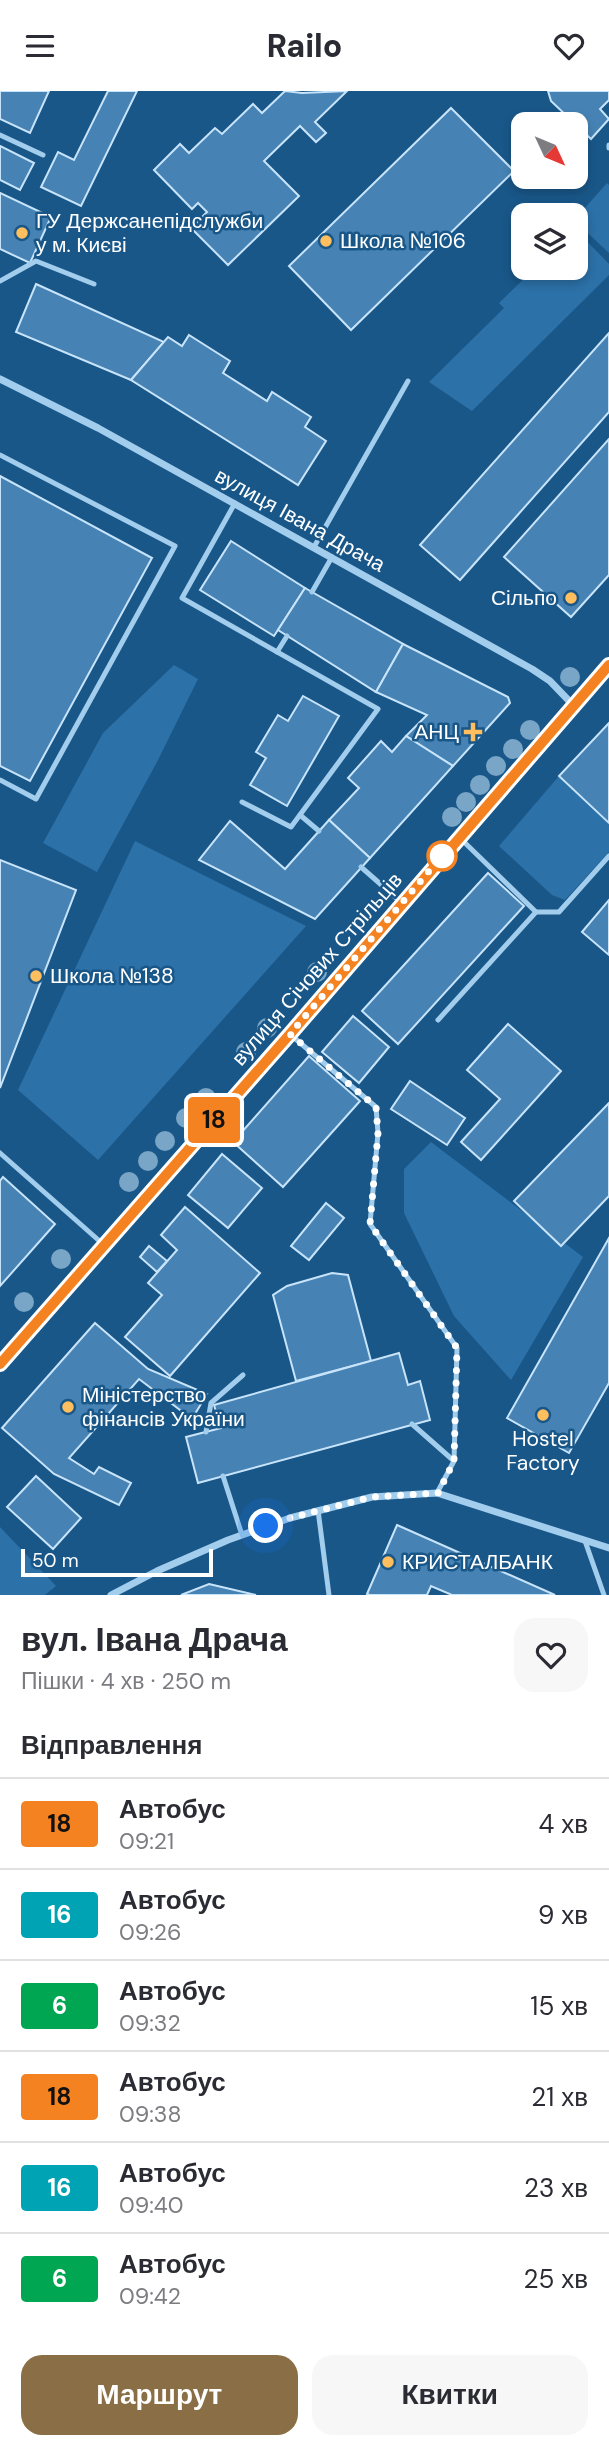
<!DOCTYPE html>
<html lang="uk">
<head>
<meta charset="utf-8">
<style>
	body { margin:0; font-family:"DM Sans",sans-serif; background:#f7f7f7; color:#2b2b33; height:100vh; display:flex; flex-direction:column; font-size:26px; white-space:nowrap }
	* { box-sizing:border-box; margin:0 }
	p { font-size:23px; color:#7c7c81 }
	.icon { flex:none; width:38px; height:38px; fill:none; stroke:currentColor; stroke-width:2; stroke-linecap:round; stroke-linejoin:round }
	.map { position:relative; height:1504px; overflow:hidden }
	.drawer { display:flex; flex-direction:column; background:#fff; flex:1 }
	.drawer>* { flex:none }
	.badge { padding:0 14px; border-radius:5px; font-size:24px; line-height:46px }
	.needle { width:46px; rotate:134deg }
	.controls { position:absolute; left:511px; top:21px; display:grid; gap:14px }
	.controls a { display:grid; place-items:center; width:77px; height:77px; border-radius:14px; background:#fff; box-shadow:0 4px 10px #0003; font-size:35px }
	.scale { position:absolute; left:21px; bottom:18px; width:192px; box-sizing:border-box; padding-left:7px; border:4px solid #fff; border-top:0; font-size:19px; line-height:24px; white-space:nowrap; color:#fff; -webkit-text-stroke:5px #195789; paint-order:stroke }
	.you { position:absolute; width:35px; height:35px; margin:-18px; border:5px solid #fff; border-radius:50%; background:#1a73e8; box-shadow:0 0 0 10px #1a73e833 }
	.map>.badge { position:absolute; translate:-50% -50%; box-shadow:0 0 0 4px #fff }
	h2 { padding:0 21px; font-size:26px; line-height:63px }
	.round { display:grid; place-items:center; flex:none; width:74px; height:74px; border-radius:21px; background:#f7f7f7 }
	.summary { display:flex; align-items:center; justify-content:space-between; height:119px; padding:0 21px }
	h1 { font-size:33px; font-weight:800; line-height:52px }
	.primary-button { display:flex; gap:14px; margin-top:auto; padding:14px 21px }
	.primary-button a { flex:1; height:80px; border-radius:21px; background:#8a6e46; color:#fff; font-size:28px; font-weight:800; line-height:80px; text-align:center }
	.primary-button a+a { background:#f7f7f7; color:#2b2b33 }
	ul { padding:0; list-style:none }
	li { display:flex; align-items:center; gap:21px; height:91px; padding:0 21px; border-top:2px solid #e1e1e2 }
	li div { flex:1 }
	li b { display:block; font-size:26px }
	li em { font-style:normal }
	li .badge { min-width:77px; font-weight:700; text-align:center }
	header { display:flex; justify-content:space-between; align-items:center; height:91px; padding:0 21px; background:#fff; font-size:32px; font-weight:800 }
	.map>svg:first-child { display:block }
	.green { fill:#2c71a8 }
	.building { fill:#4683b4; stroke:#c8e4fa; stroke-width:2 }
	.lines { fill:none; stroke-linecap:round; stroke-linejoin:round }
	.service { stroke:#a2cded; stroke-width:5 }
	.minor { stroke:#a2cded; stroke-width:7 }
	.secondary { stroke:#cfe6f9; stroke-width:14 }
	.tree { fill:#79a5c7 }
	.line-casing { stroke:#fff; stroke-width:16 }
	.line { stroke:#f58220; stroke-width:10 }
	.walk { stroke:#fff; stroke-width:7; stroke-dasharray:0 12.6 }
	.poi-dot { fill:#ffbf5e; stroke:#195789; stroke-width:2.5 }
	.stop-dot { fill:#fff; stroke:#f58220; stroke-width:3.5 }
	.labels { text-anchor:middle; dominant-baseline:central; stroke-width:5; stroke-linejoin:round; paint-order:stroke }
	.poi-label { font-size:21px; fill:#fff; stroke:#195789; text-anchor:start }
	.street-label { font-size:21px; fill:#fff; stroke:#195789 }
</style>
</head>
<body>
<header><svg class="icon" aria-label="menu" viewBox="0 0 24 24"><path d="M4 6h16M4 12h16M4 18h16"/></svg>Railo<svg class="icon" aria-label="heart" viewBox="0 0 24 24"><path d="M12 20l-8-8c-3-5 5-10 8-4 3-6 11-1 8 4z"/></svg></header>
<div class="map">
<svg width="609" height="1504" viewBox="0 0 609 1504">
	<rect width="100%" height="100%" fill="#195789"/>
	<g class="green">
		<path d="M607,92L609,94V162L576,131V127Z"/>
		<path d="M576,139L609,173V184L472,320L429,291L504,217L499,212L535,177H576Z"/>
		<path d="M174,574L198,588L157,671L97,781L43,752L103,642Z"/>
		<path d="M559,685L609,732V761L565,809L552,804L499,755Z"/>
		<path d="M135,750L306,835L98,1069L18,999Z"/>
		<path d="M431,1051L583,1166L511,1289L454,1225L404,1122V1078Z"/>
		<path d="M0,1436L56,1495L45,1504H0Z"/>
	</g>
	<g class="building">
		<path d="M0,0H49L30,42L0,28Z"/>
		<path d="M108,0H137L81,115L41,96L58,61L74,69Z"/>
		<path d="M285,0L302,2L347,0L315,31L326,42L316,51L300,35L264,70L299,105L228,174L191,137L207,121L198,112L192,118L154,79L180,53L189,62L215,37L222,43L253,13L262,22Z"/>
		<path d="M548,0H609V9L600,18L609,28L591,48L551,10Z"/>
		<path d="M451,17L514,80L351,239L289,175Z"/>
		<path d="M0,55L34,72L20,99L0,89Z"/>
		<path d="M0,102L51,126L30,172L0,158Z"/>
		<path d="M36,193L164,251L131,289L16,241Z"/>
		<path d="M609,242V321L460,489L420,454Z"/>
		<path d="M189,244L230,270L223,282L267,310L272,301L311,326L305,336L326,350L298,394L131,289L168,246L182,255Z"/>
		<path d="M609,348V484L571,526L504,466Z"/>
		<path d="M0,385L152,467L30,690L0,675Z"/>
		<path d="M231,450L305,497L274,545L200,499Z"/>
		<path d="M305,497L403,553L376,601L278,539Z"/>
		<path d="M403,553L508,606L510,612L453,675L406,645L427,624L376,601Z"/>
		<path d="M303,605L339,625L287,715L250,694L266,667L256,661L278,624L288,630Z"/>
		<path d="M609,632V732L559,685Z"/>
		<path d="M406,645L453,675L370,767L329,729L359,697L348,687L381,650L392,661Z"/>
		<path d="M329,729L370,767L315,828L199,769L230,730L285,778Z"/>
		<path d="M0,769L76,799L0,997Z"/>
		<path d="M488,782L524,815L398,953L362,920Z"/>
		<path d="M609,809V864L582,841Z"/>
		<path d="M353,925L389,956L359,992L322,961Z"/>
		<path d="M508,933L561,980L481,1069L461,1051L500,1008L467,979Z"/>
		<path d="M309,965L360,1010L283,1096L233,1051Z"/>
		<path d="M410,990L465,1027L447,1054L391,1018Z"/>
		<path d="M609,1012V1105L561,1155L514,1110Z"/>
		<path d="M222,1063L262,1097L228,1137L188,1104Z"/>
		<path d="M3,1086L55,1133L0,1195V1090Z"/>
		<path d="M326,1112L344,1127L309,1169L291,1155Z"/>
		<path d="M185,1116L260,1182L170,1285L125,1246L162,1204L148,1192L177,1159L161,1144Z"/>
		<path d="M609,1147V1292L569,1362L507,1327Z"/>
		<path d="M149,1155L167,1170L157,1181L140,1166Z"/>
		<path d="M332,1182L348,1184L371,1270L296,1290L273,1204L287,1195Z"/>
		<path d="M95,1232L148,1278L207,1303L192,1328L139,1288L69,1367L94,1383L99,1376L131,1392L119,1414L54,1383L2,1337Z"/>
		<path d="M399,1262L408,1294L420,1290L430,1329L198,1392L186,1346L221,1337L214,1314Z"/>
		<path d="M36,1385L81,1427L53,1458L7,1416Z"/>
		<path d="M397,1434L555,1504H452L431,1495L427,1504H370L367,1503Z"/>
		<path d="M209,1493L256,1504H181Z"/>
	</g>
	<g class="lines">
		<g class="service">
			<path d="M0,44L43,64"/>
			<path d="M609,54V57"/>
			<path d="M0,190L36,170L94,193"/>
			<path d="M0,364L175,455L36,708L0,689"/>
			<path d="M235,412L182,507L378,618L291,736L242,711"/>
			<path d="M314,456L408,290"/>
			<path d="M312,501L332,466"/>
			<path d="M277,561L287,545"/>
			<path d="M300,724L319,740"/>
			<path d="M461,748L536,821H559L609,765"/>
			<path d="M361,776L402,812"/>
			<path d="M438,929L536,821"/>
			<path d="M292,945L376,1016L378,1042L370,1133L457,1257L454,1370L437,1402"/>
			<path d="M0,1062L104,1154"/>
			<path d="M412,1333L454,1370"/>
			<path d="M206,1341L211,1312L243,1284"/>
			<path d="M223,1385L242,1444"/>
			<path d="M318,1419L329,1504"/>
			<path d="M585,1450L604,1504"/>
		</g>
		<g class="minor">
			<path d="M0,288L98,337L532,578L550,590L573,614"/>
			<path d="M111,1504L157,1480L228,1449L290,1427L372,1406L437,1402L609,1457"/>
		</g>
		<path class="secondary" d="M0,1273L290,943L609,574"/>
	</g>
	<g class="tree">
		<circle cx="570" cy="586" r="10"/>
		<circle cx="530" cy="639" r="10"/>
		<circle cx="513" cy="658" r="10"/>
		<circle cx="496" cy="675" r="10"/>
		<circle cx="480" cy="694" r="10"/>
		<circle cx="466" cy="711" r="10"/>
		<circle cx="452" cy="726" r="10"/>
		<circle cx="317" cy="881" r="10"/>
		<circle cx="267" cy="937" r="10"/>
		<circle cx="246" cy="961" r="10"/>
		<circle cx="206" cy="1007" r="10"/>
		<circle cx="186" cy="1027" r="10"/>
		<circle cx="165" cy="1050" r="10"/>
		<circle cx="148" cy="1070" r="10"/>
		<circle cx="129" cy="1091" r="10"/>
		<circle cx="61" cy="1168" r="10"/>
		<circle cx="24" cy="1211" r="10"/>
	</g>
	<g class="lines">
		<g class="line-casing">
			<path id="line" d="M0,1273L290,943L609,574"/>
		</g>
		<use href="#line" class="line"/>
		<path class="walk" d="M266,1435L290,1427L372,1406L438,1402L454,1370L457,1257L370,1133L378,1042L376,1016L290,943L442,765"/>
	</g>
	<g class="poi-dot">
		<circle cx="22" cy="142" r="7"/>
		<circle cx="326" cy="150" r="7"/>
		<circle cx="571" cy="507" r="7"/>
		<path d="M469.5 630.5h7v7h7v7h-7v7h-7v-7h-7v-7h7z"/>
		<circle cx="36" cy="885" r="7"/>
		<circle cx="68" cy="1316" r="7"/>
		<circle cx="543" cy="1324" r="7"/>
		<circle cx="388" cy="1471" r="7"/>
	</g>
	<circle class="stop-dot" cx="442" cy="765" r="14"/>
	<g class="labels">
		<g class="poi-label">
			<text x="36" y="130">ГУ Держсанепідслужби<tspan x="36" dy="24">у м. Києві</tspan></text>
			<text x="340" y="150">Школа №106</text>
			<text x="557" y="507" text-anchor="end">Сільпо</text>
			<text x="459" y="641" text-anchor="end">АНЦ</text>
			<text x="50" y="885">Школа №138</text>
			<text x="82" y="1304">Міністерство<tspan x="82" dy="24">фінансів України</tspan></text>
			<text x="543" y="1348" text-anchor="middle">Hostel<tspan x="543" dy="24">Factory</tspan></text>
			<text x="402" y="1471">КРИСТАЛБАНК</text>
		</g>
		<g class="street-label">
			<text transform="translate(300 429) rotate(29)">вулиця Івана Драча</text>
			<text transform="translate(317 878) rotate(-49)">вулиця Січових Стрільців</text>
		</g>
	</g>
</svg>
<div class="controls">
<a><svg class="needle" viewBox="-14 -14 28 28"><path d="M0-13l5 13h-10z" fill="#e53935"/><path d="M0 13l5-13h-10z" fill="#7c7c81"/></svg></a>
<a><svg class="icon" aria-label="layers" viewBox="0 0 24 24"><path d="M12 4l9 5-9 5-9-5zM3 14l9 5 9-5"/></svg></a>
</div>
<div class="scale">50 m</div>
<div class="you" style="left:266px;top:1435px"></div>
<b class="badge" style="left:214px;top:1029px;background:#f58220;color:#111">18</b>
</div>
<section class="drawer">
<div class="summary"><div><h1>вул. Івана Драча</h1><p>Пішки · 4 хв · 250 m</p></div><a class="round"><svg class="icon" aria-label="heart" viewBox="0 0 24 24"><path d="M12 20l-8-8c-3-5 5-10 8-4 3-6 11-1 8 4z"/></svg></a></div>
<h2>Відправлення</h2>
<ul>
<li><span class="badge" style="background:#f58220;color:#111">18</span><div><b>Автобус</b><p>09:21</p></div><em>4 хв</em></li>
<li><span class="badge" style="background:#00a3b4;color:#fff">16</span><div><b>Автобус</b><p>09:26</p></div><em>9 хв</em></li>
<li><span class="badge" style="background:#00a651;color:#fff">6</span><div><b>Автобус</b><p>09:32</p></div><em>15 хв</em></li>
<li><span class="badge" style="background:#f58220;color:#111">18</span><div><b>Автобус</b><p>09:38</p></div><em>21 хв</em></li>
<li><span class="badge" style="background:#00a3b4;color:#fff">16</span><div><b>Автобус</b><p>09:40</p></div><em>23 хв</em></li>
<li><span class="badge" style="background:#00a651;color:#fff">6</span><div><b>Автобус</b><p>09:42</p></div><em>25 хв</em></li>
</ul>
<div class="primary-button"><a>Маршрут</a><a>Квитки</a></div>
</section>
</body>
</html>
